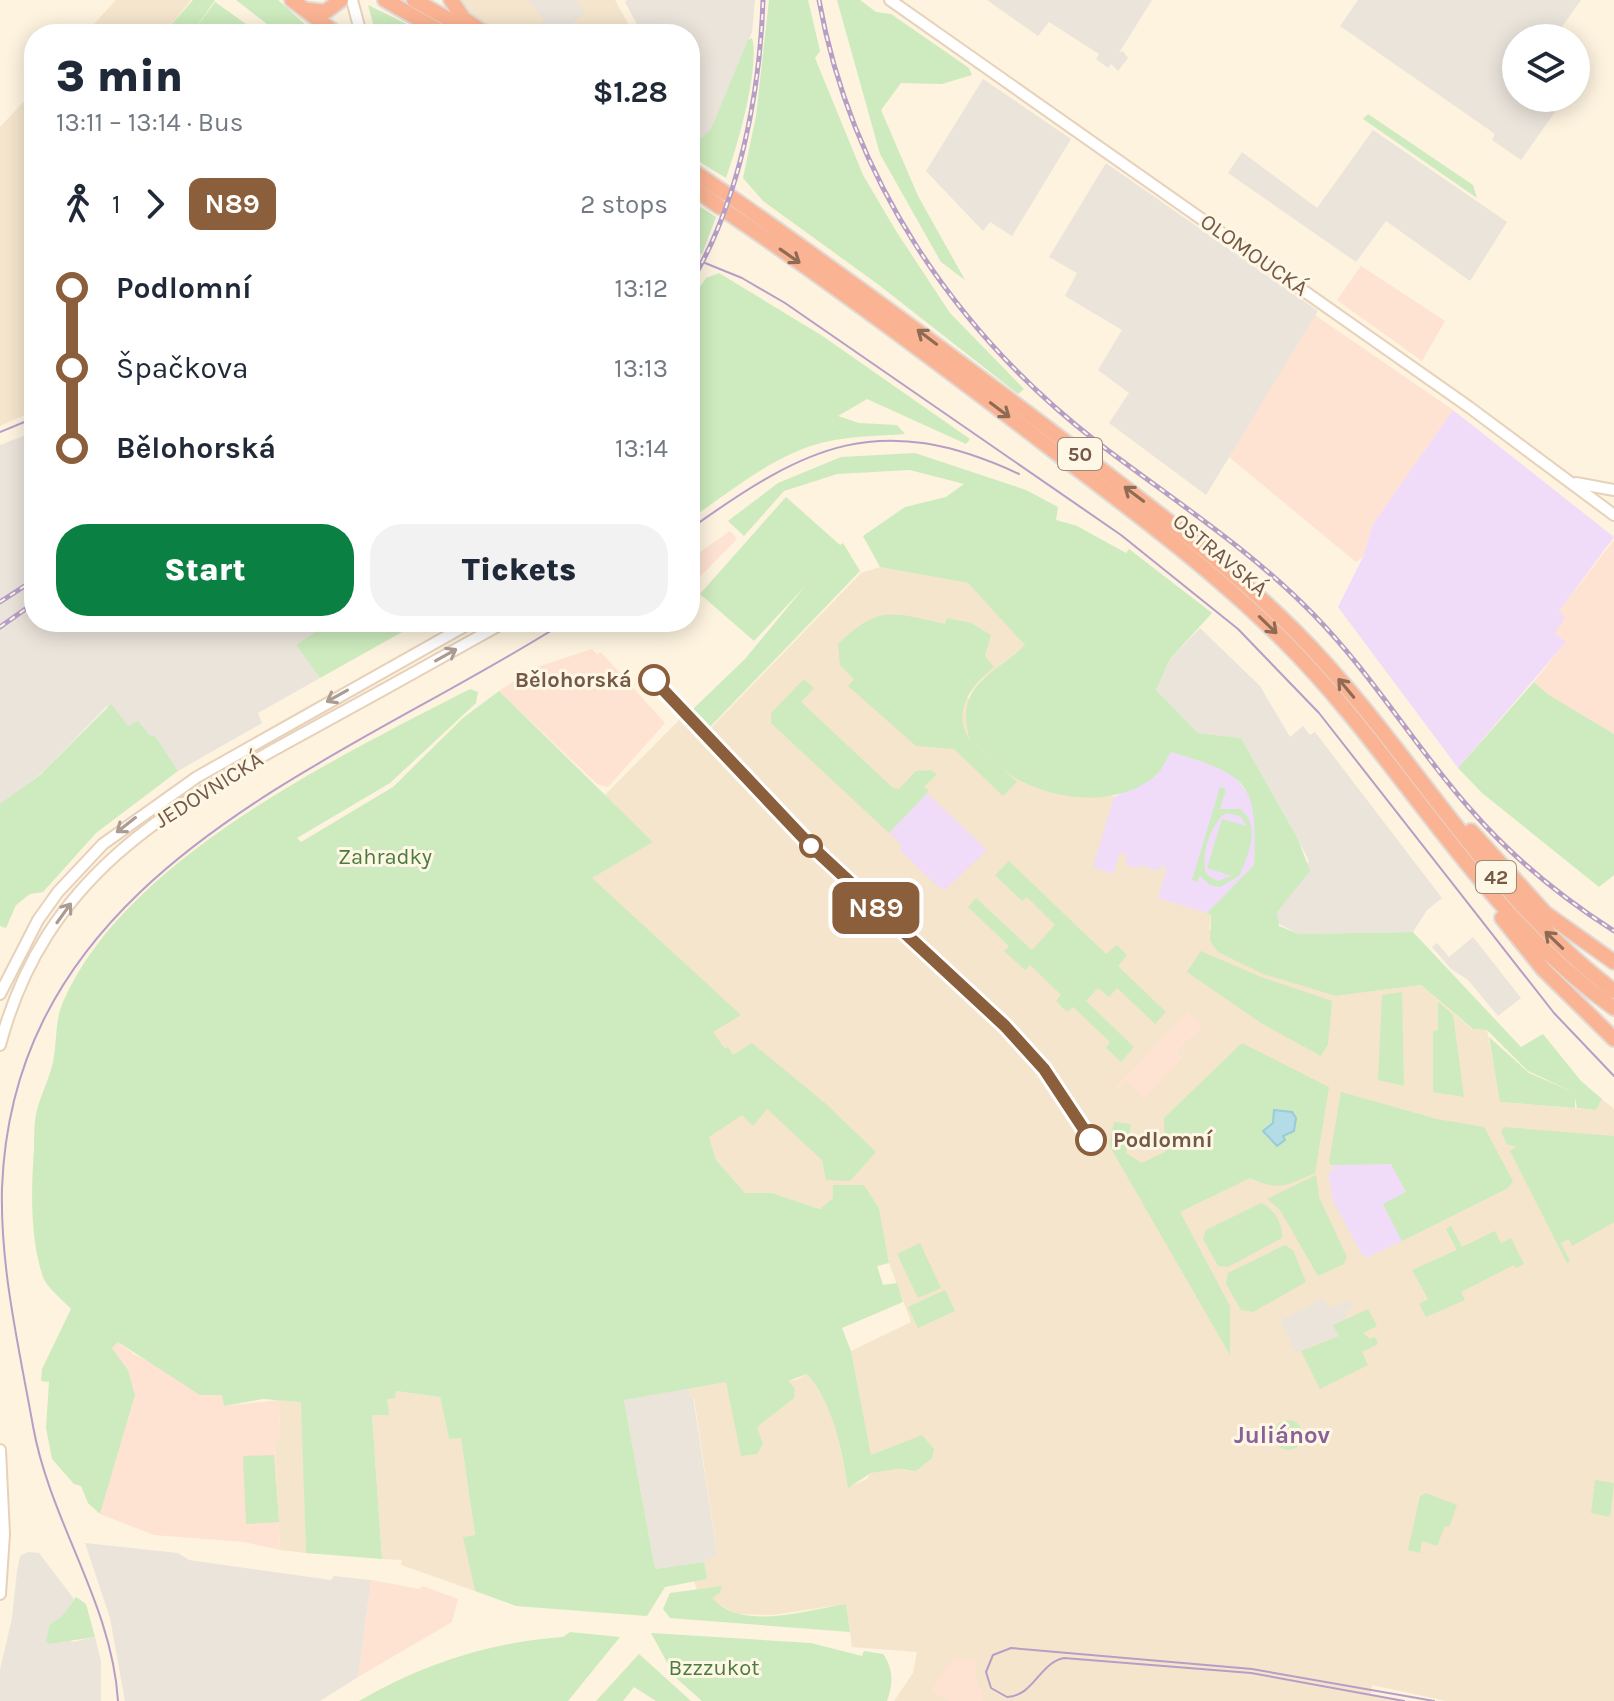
<!DOCTYPE html>
<html lang="en">
<head>
<meta charset="utf-8">
<style>
	body { margin:0; font-family:Karla,sans-serif; background:#f2f2f3; color:#1f2937; height:100vh; display:flex; flex-direction:column; font-size:30px; white-space:nowrap }
	* { box-sizing:border-box; margin:0 }
	p { font-size:26px; color:#747a83 }
	.icon { flex:none; width:44px; height:44px; fill:none; stroke:currentColor; stroke-width:2; stroke-linecap:round; stroke-linejoin:round }
	.map { position:relative; flex:1; overflow:hidden }
	.sheet { position:absolute; left:24px; top:24px; width:676px; height:608px; display:flex; flex-direction:column; background:#fff; border-radius:32px; box-shadow:0 4px 20px #0003 }
	.sheet>* { flex:none }
	.badge { padding:0 16px; border-radius:12px; font-size:28px; line-height:52px }
	.controls { position:absolute; left:1502px; top:24px; display:grid; gap:16px }
	.controls a { display:grid; place-items:center; width:88px; height:88px; border-radius:50%; background:#fff; box-shadow:0 4px 20px #0003; font-size:40px }
	.map>.badge { position:absolute; translate:-50% -50%; box-shadow:0 0 0 4px #fff }
	.legs { display:flex; align-items:center; gap:12px; height:88px; padding:0 32px; font-size:26px }
	.legs p { margin-inline-start:auto }
	.summary { display:flex; align-items:center; justify-content:space-between; height:136px; padding:0 32px }
	h1 { font-size:44px; font-weight:800; line-height:60px }
	.action { display:flex; gap:16px; margin-top:auto; padding:16px 32px }
	.action a { flex:1; height:92px; border-radius:32px; background:#0b8043; color:#fff; font-size:32px; font-weight:800; line-height:92px; text-align:center }
	.action a+a { background:#f2f2f3; color:#1f2937 }
	ul { padding:0 32px; list-style:none }
	li { display:flex; align-items:center; gap:28px; height:80px; font-size:30px }
	li i { display:grid; place-items:center; width:12px; height:100%; margin:0 10px; background:currentColor }
	li i::after { content:''; width:20px; height:20px; margin:-10px; border:6px solid; border-radius:50%; background:#fff }
	li p { margin-inline-start:auto }
	li:first-child i { background:linear-gradient(#0000 50%,currentColor 0) }
	li:last-child i { background:linear-gradient(currentColor 50%,#0000 0) }
	.map>svg:first-child { display:block }
	.residential { fill:#f5e5cd }
	.commercial { fill:#fee2d2 }
	.industrial { fill:#ebe4db }
	.education { fill:#f0dcf9 }
	.green { fill:#cdebbe; fill-rule:evenodd }
	.water { fill:#b3dce7; stroke:#99cbd9; stroke-width:2 }
	.lines { fill:none; stroke-linecap:round; stroke-linejoin:round }
	.secondary-casing { stroke:#e7d1b9; stroke-width:14 }
	.highway-casing { stroke:#e0dad6; stroke-width:18 }
	.secondary { stroke:#fff; stroke-width:10 }
	.highway { stroke:#fbb493; stroke-width:14 }
	.tram { stroke:#b69ec6; stroke-width:2 }
	.rail-casing { stroke:#b69ec6; stroke-width:5 }
	.rail { stroke:#fff7e6; stroke-width:2; stroke-dasharray:6; stroke-linecap:butt }
	.oneway { stroke:#8f6b55 }
	.oneway2 { stroke:#ac9b90 }
	.line-1-casing { stroke:#fff; stroke-width:18 }
	.line-1 { stroke:#8b5e3c; stroke-width:12 }
	.stop-1-dot { fill:#fff; stroke:#8b5e3c; stroke-width:4 }
	.labels { text-anchor:middle; dominant-baseline:central; stroke-width:6; stroke-linejoin:round; paint-order:stroke }
	.shield { fill:#fff7e6; stroke:#9e8876; stroke-width:2 }
	.shield-label { font-size:20px; font-weight:bold; fill:#745946 }
	.street-label { font-size:22px; fill:#745946; stroke:#fff7e6 }
	.stop-label { font-size:22px; font-weight:bold; fill:#745946; stroke:#fff7e6; text-anchor:end }
	.park-label { font-size:22px; fill:#4c7b3d; stroke:#fff7e6 }
	.neighbourhood-label { font-size:24px; font-weight:bold; fill:#896198; stroke:#fff7e6 }
</style>
</head>
<body>
<div class="map">
<svg width="1614" height="1701" viewBox="0 0 1614 1701">
	<rect width="100%" height="100%" fill="#fdf3df"/>
	<g class="residential">
		<path d="M116,0H191L163,34H85Z"/>
		<path d="M460,0H615L634,34H494L476,23Z"/>
		<path d="M34,91V411L0,426V127Z"/>
		<path d="M880,567L968,583L985,599L1025,645L979,682L967,697L1114,797L1211,915L1209,929L1336,996L1421,985L1472,1029L1487,1030L1501,1102L1596,1110L1602,1099L1614,1109V1701H1446L1372,1685L1371,1694L1404,1701H894L913,1673L917,1652L852,1647L846,1604L773,1615L737,1614L698,1593L694,1581L707,1579L703,1559L717,1553L694,1398H690L688,1388L718,1382L796,1380L807,1374L823,1396L835,1423L848,1487L867,1479L870,1473L898,1469L908,1471L927,1443L922,1435L871,1456L851,1351L911,1322L889,1263L879,1208L864,1185L833,1198L821,1209L772,1193H745L716,1160L709,1137L660,1095L722,1000L591,878L653,842L605,795L682,717L702,737L861,573Z"/>
		<path d="M396,1391L440,1397L449,1439L461,1437L475,1536L464,1537L475,1591L401,1565L402,1560L382,1559L372,1414L388,1415L387,1399Z"/>
		<path d="M279,1400L302,1402L306,1553L280,1550L275,1443L280,1435Z"/>
	</g>
	<g class="commercial">
		<path d="M1361,266L1445,321L1422,361L1337,300Z"/>
		<path d="M1315,315L1453,410L1373,524L1363,557L1356,562L1229,457Z"/>
		<path d="M730,531L737,539L690,587V559Z"/>
		<path d="M1614,540V734L1549,695L1534,682L1566,642L1555,633L1559,611Z"/>
		<path d="M592,649L597,654L601,652L665,723L608,787L597,784L499,691L534,668Z"/>
		<path d="M1187,1012L1203,1027L1183,1045L1178,1053L1183,1058L1144,1099L1126,1080L1117,1090L1115,1087Z"/>
		<path d="M118,1342L135,1355L222,1395L224,1406L279,1400L280,1435L275,1443L280,1550L244,1542L154,1535L100,1514L135,1395L128,1370L112,1348Z"/>
		<path d="M371,1580L419,1589L423,1586L458,1599L452,1622L358,1677Z"/>
		<path d="M953,1658L978,1661L975,1678L984,1696L982,1701H948L931,1690Z"/>
	</g>
	<g class="industrial">
		<path d="M528,0H576L585,13L559,34H536L544,19Z"/>
		<path d="M627,0H755L752,32L711,129L712,146L690,149V34H642L625,2Z"/>
		<path d="M987,0H1152L1119,53L1123,51L1128,58L1118,71L1111,64L1108,68L1096,59L1099,54L1049,22L1038,36Z"/>
		<path d="M1358,0H1581L1554,38H1516V98H1565L1521,160L1492,140L1495,134L1340,26Z"/>
		<path d="M983,79L1071,139L1012,236L990,222L983,231L926,171Z"/>
		<path d="M1373,130L1507,222L1470,281L1386,221L1356,262L1228,173L1242,152L1317,208Z"/>
		<path d="M1106,163L1318,311L1206,495L1109,423L1129,393L1098,370L1122,330L1065,296L1077,273L1049,257Z"/>
		<path d="M34,432V622H329L296,645L320,678L258,713L262,723L178,771L156,737L139,748L107,706L44,771L0,806V445Z"/>
		<path d="M1200,628L1260,686L1290,737L1303,726L1310,735L1315,732L1442,898L1427,910L1413,932L1299,934L1277,923V912L1309,861L1298,839L1241,738L1198,733L1156,690L1170,659Z"/>
		<path d="M1473,937L1521,998L1498,1016L1468,980L1451,969L1432,947L1437,943L1449,957Z"/>
		<path d="M1323,1298L1330,1309L1348,1300L1353,1308L1345,1312L1347,1317L1334,1325L1339,1336L1296,1352L1280,1321Z"/>
		<path d="M688,1388L690,1397H693L717,1554L704,1562L655,1569L624,1400Z"/>
		<path d="M85,1543L178,1553L189,1560L331,1580L334,1576L371,1580L358,1677L320,1701H125L110,1618Z"/>
		<path d="M28,1552L39,1553L74,1599L61,1617L50,1624L72,1642L95,1637L101,1661V1701H0V1670L12,1618L17,1571L20,1556Z"/>
	</g>
	<g class="education">
		<path d="M1453,410L1614,537L1559,611L1565,618L1555,633L1566,642L1458,768L1338,607L1363,557L1373,524Z"/>
		<path d="M1171,752L1229,770L1250,796L1256,824L1254,865L1207,913L1158,898L1167,868L1161,866L1159,871L1139,865L1137,869L1127,865L1126,855L1120,853L1113,874L1093,867L1114,797L1155,777Z"/>
		<path d="M927,793L987,850L946,889L938,887L901,851V844L889,833Z"/>
		<path d="M1391,1164L1406,1192L1383,1205L1402,1241L1368,1257L1363,1256L1333,1201L1328,1173L1334,1170L1331,1165Z"/>
	</g>
	<g class="green">
		<path d="M193,0H215L192,33L215,2L260,34H163Z"/>
		<path d="M236,0H278L316,34H280Z"/>
		<path d="M769,0H808L820,51L815,58L863,175L896,231L950,313L1024,389L1018,394L879,285L763,201L743,178L756,116Z"/>
		<path d="M837,0H860L876,12L891,14L969,68L972,75L942,84L901,83L881,110L918,196L965,280L941,262L880,154Z"/>
		<path d="M368,5L427,34H376Z"/>
		<path d="M752,38C760,68 737,148 726,178L690,156V141L703,137L711,129L748,40Z"/>
		<path d="M1368,114L1473,185L1477,198L1363,119Z"/>
		<path d="M690,200L716,217L702,254L690,250Z"/>
		<path d="M719,273L821,335L970,439L966,444L867,399L838,416L859,423L897,425L905,434C879,436 851,436 825,442C774,454 732,491 690,519V301L706,278Z"/>
		<path d="M915,453L1026,490L1058,507L1056,520L1077,526L1126,553L1129,549L1212,613L1170,659L1156,690L1198,733L1241,738L1298,839L1310,871L1277,912L1279,926L1299,934L1413,932L1521,1047L1543,1034L1581,1081L1602,1099L1596,1110L1577,1108L1575,1098V1108L1500,1102L1489,1037L1529,1073L1575,1093L1528,1071L1487,1030L1473,1029L1421,985L1336,996L1263,974L1218,952L1210,941L1211,915L1207,913L1254,865C1258,782 1248,775 1171,752C1166,760 1161,772 1153,778C1114,807 1058,801 1017,779C1001,770 987,754 973,743L1017,782L1003,796L954,749L916,746L848,686L854,679L840,665L838,644C879,605 890,612 945,624L947,618L971,623L991,635L985,656L994,667C969,687 952,712 970,741C954,685 989,678 1025,645L968,583L880,567L863,536L905,507L946,497L964,484L910,470L837,474L784,491L744,536L728,521L778,483L841,457Z"/>
		<path d="M786,497L840,545L843,543L860,571L710,727L693,709L745,659L806,585L754,641L700,594Z"/>
		<path d="M329,622H420L320,678L296,645Z"/>
		<path d="M804,679L814,688L801,702L893,788L899,789L916,771L930,770L937,774L924,787L929,791L889,833L771,723V713Z"/>
		<path d="M1534,682L1549,695L1614,734V875L1599,887L1482,793L1458,768Z"/>
		<path d="M470,689L478,692L476,703L390,783L297,838L301,842L393,787L463,718L499,691L653,842L592,878L741,1015L713,1032L725,1049L728,1047L733,1055L752,1043L826,1104L876,1152L850,1181L826,1180L822,1160L767,1109L753,1126L742,1115L709,1137L716,1160L745,1193H772L820,1209L833,1198V1185H864L879,1208L889,1263L877,1266L883,1285L897,1283L903,1302L842,1328L851,1351L871,1455L922,1435L934,1449L932,1458L916,1471L898,1469L871,1473L848,1488C841,1447 834,1405 807,1374L788,1381L795,1389L794,1398L757,1427L763,1444L757,1454L741,1456L726,1382L624,1400L655,1569L704,1562L707,1579L665,1587L647,1616L516,1606L475,1591L463,1537L475,1535L461,1438L449,1439L440,1397L396,1391L395,1398L387,1399L389,1415H372L382,1559L306,1553L301,1402L263,1399L224,1406L222,1395H200L118,1342L112,1348L128,1370L135,1395L100,1514L88,1503L81,1486L74,1484L52,1459L46,1428L49,1382L41,1381L42,1369L71,1309C63,1300 47,1288 43,1277C30,1239 31,1190 34,1150C34,1138 34,1125 36,1114C40,1096 49,1080 53,1062C57,1043 55,1019 63,1002C125,859 338,757 470,689Z"/>
		<path d="M111,704L128,726L138,721L149,735L156,737L178,771L96,833L43,892L30,894L16,905L6,928L0,926V804L40,775Z"/>
		<path d="M1220,787L1226,789L1220,809H1240C1262,825 1248,856 1239,876L1220,887L1210,885L1200,876L1197,882L1192,880ZM1226,813L1240,816L1247,826L1222,819L1207,868L1232,876L1218,881L1207,875C1199,859 1211,822 1226,813Z"/>
		<path d="M1009,861L1106,954L1117,945L1127,955L1118,966L1166,1012L1155,1024L1117,988L1109,997L1098,988L1086,1001L1134,1047L1121,1062L1106,1048L1110,1042L1073,1007L1067,1012L1056,1001L1061,995L1030,965L1025,970L1004,951L1009,946L968,907L976,898L1032,950L1055,925L1027,897L1022,901L995,875Z"/>
		<path d="M1201,951L1261,977L1332,1001L1328,1044L1321,1056L1261,1023L1187,972Z"/>
		<path d="M1402,992L1404,1086L1378,1080L1382,995Z"/>
		<path d="M1438,1002L1453,1015L1464,1097L1433,1092V1031L1438,1030Z"/>
		<path d="M1242,1043L1329,1087L1315,1173C1287,1185 1280,1192 1250,1178L1180,1212L1230,1306V1355L1109,1145L1114,1122L1131,1124L1126,1153L1142,1163L1165,1152L1164,1118Z"/>
		<path d="M1341,1092L1437,1119L1484,1127L1513,1181L1508,1188L1402,1241L1383,1204L1406,1192L1391,1164L1331,1165L1329,1162Z"/>
		<path d="M1504,1127L1614,1136V1222L1572,1246L1569,1239L1561,1243L1570,1261L1567,1263L1510,1151L1516,1147L1507,1144L1501,1132Z"/>
		<path d="M1316,1175L1319,1197L1347,1257L1344,1264L1318,1276L1280,1210L1267,1199Z"/>
		<path d="M1261,1203C1273,1207 1284,1225 1282,1238L1228,1267L1218,1266L1203,1239L1206,1230Z"/>
		<path d="M1451,1226L1462,1247L1495,1231L1501,1243L1511,1238L1524,1264L1516,1268L1514,1265L1461,1292L1465,1300L1426,1317L1419,1304L1428,1299L1412,1270L1457,1250L1446,1229Z"/>
		<path d="M920,1243L941,1288L918,1298L897,1254Z"/>
		<path d="M1285,1245L1293,1250L1306,1282L1253,1312L1241,1310L1226,1284L1228,1273Z"/>
		<path d="M945,1290L955,1311L918,1328L908,1307Z"/>
		<path d="M1368,1309L1377,1326L1363,1333L1370,1339L1375,1337L1378,1344L1362,1352L1368,1365L1320,1389L1301,1351L1339,1336L1333,1325Z"/>
		<circle cx="1288" cy="1435" r="15"/>
		<path d="M274,1455L279,1522L246,1524L243,1456Z"/>
		<path d="M1595,1480L1614,1483L1610,1517L1591,1513Z"/>
		<path d="M1426,1493L1457,1505L1449,1527L1445,1526L1437,1546L1422,1541L1420,1553L1408,1550L1420,1496Z"/>
		<path d="M722,1586L720,1593L712,1598C742,1632 806,1610 846,1604L850,1632L670,1618L663,1609L670,1593Z"/>
		<path d="M76,1597L86,1604L95,1637L49,1644L46,1642L50,1624L61,1617Z"/>
		<path d="M570,1632L620,1637L568,1701H359C422,1664 490,1642 563,1637Z"/>
		<path d="M651,1633L811,1643L862,1656L864,1651L883,1654C894,1669 893,1685 887,1701H702L675,1677Z"/>
		<path d="M639,1654L691,1701H656L634,1687L623,1701H596Z"/>
	</g>
	<path class="water" d="M1274,1110L1292,1112L1296,1118L1294,1131L1283,1136L1285,1140L1277,1146L1263,1131L1273,1123Z"/>
	<g class="lines">
		<g class="secondary-casing">
			<g id="secondary">
				<path d="M352,0L361,34"/>
				<path d="M890,0L1469,407L1614,515"/>
				<path d="M1576,483L1614,490"/>
				<path d="M0,994L38,920L58,892L103,844L197,777L472,622"/>
				<path d="M0,1045C45,876 165,809 308,731C374,695 439,659 505,622"/>
				<path d="M0,1450L4,1534L0,1594"/>
			</g>
		</g>
		<g class="highway-casing">
			<g id="highway">
				<path d="M292,0L337,34"/>
				<path d="M385,0L445,34"/>
				<path d="M414,0L475,34"/>
				<path d="M451,0L464,19L487,34"/>
				<path d="M309,10L325,12L341,0"/>
				<path d="M690,169L725,193"/>
				<path d="M690,186L720,207"/>
				<path d="M731,197C848,279 963,364 1076,450C1151,508 1228,564 1295,631C1409,745 1484,892 1614,991"/>
				<path d="M727,212C838,287 947,369 1054,451C1133,511 1213,570 1283,640C1400,756 1477,911 1614,1008"/>
				<path d="M1471,831L1545,913L1614,962"/>
				<path d="M1502,918L1543,969L1614,1039"/>
			</g>
		</g>
		<use href="#secondary" class="secondary"/>
		<use href="#highway" class="highway"/>
		<g class="tram">
			<path d="M705,263L742,278L785,303L1121,535L1238,629L1319,713L1554,1013L1614,1076"/>
			<path d="M0,432L34,418"/>
			<path d="M690,529C807,445 879,409 1019,474"/>
			<path d="M118,1701C112,1603 50,1522 33,1426C19,1348 0,1268 2,1188C14,868 339,766 565,622"/>
			<path d="M1404,1701L1251,1673L1064,1658C1039,1663 1034,1696 1007,1697L991,1688L986,1672L993,1655L1011,1648L1252,1669L1434,1701"/>
		</g>
		<g class="rail-casing">
			<g id="rail">
				<path d="M819,0C851,178 955,332 1097,442C1170,498 1249,548 1313,614C1372,674 1415,747 1471,810C1512,857 1561,897 1614,931"/>
				<path d="M690,284C739,203 760,94 763,0"/>
				<path d="M0,602L34,580"/>
				<path d="M0,627L34,603"/>
			</g>
		</g>
		<use href="#rail" class="rail"/>
	</g>
	<defs><path id="oneway-shaft" d="M-6 0H5M1.5-3L5.5 0L1.5 3" fill="none" stroke-width="1.6" stroke-linecap="round" stroke-linejoin="round" transform="scale(2)"/></defs>
	<g class="oneway">
		<use href="#oneway-shaft" transform="translate(790 256) rotate(35)"/>
		<use href="#oneway-shaft" transform="translate(927 337) rotate(-143)"/>
		<use href="#oneway-shaft" transform="translate(1000 410) rotate(37)"/>
		<use href="#oneway-shaft" transform="translate(1134 494) rotate(-143)"/>
		<use href="#oneway-shaft" transform="translate(1268 625) rotate(44)"/>
		<use href="#oneway-shaft" transform="translate(1346 688) rotate(-130)"/>
		<use href="#oneway-shaft" transform="translate(1554 940) rotate(-136)"/>
	</g>
	<g class="oneway2">
		<use href="#oneway-shaft" transform="translate(446 655) rotate(-29)"/>
		<use href="#oneway-shaft" transform="translate(337 696) rotate(151)"/>
		<use href="#oneway-shaft" transform="translate(126 825) rotate(142)"/>
		<use href="#oneway-shaft" transform="translate(64 913) rotate(-54)"/>
	</g>
	<g class="lines">
		<g class="line-1-casing">
			<path id="line-1" d="M654,680L811,846L1005,1026L1044,1069L1091,1140"/>
		</g>
		<use href="#line-1" class="line-1"/>
	</g>
	<g class="stop-1-dot">
		<circle cx="654" cy="680" r="14"/>
		<circle cx="811" cy="846" r="10"/>
		<circle cx="1091" cy="1140" r="14"/>
	</g>
	<g class="labels">
		<g class="shield">
			<rect x="1058" y="438" width="44" height="32" rx="6"/>
			<rect x="1476" y="861" width="40" height="32" rx="6"/>
		</g>
		<g class="shield-label">
			<text x="1080" y="454">50</text>
			<text x="1496" y="877">42</text>
		</g>
		<g class="street-label">
			<text transform="translate(1254 255) rotate(35)">OLOMOUCKÁ</text>
			<text transform="translate(1220 555) rotate(40)">OSTRAVSKÁ</text>
			<text transform="translate(209 790) rotate(-32)">JEDOVNICKÁ</text>
		</g>
		<g class="stop-label">
			<text x="632" y="680">Bělohorská</text>
			<text x="1113" y="1140" text-anchor="start">Podlomní</text>
		</g>
		<g class="park-label">
			<text x="385" y="857">Zahradky</text>
			<text x="714" y="1668">Bzzzukot</text>
		</g>
		<g class="neighbourhood-label">
			<text x="1282" y="1435">Juliánov</text>
		</g>
	</g>
</svg>
<div class="controls">
<a><svg class="icon" aria-label="layers" viewBox="0 0 24 24"><path d="M12 4l9 5-9 5-9-5zM3 14l9 5 9-5"/></svg></a>
</div>
<b class="badge" style="left:876px;top:908px;background:#8b5e3c;color:#fff">N89</b>
<section class="sheet">
<div class="summary"><div><h1>3 min</h1><p>13:11 – 13:14 · Bus</p></div><b>$1.28</b></div>
<div class="legs"><svg class="icon" aria-label="walk" viewBox="0 0 24 24"><circle cx="13" cy="4" r="2"/><path d="M13 8l-2 6 4 7M11 14l-3 7M7 12l3-4h3l4 4"/></svg>1<svg class="icon" aria-label="forward" viewBox="0 0 24 24"><path d="M9 5l7 7-7 7"/></svg><b class="badge" style="background:#8b5e3c;color:#fff">N89</b><p>2 stops</p></div>
<ul>
<li><i style="color:#8b5e3c"></i><b>Podlomní</b><p>13:12</p></li>
<li><i style="color:#8b5e3c"></i><span>Špačkova</span><p>13:13</p></li>
<li><i style="color:#8b5e3c"></i><b>Bělohorská</b><p>13:14</p></li>
</ul>
<div class="action"><a>Start</a><a>Tickets</a></div>
</section>
</div>
</body>
</html>
